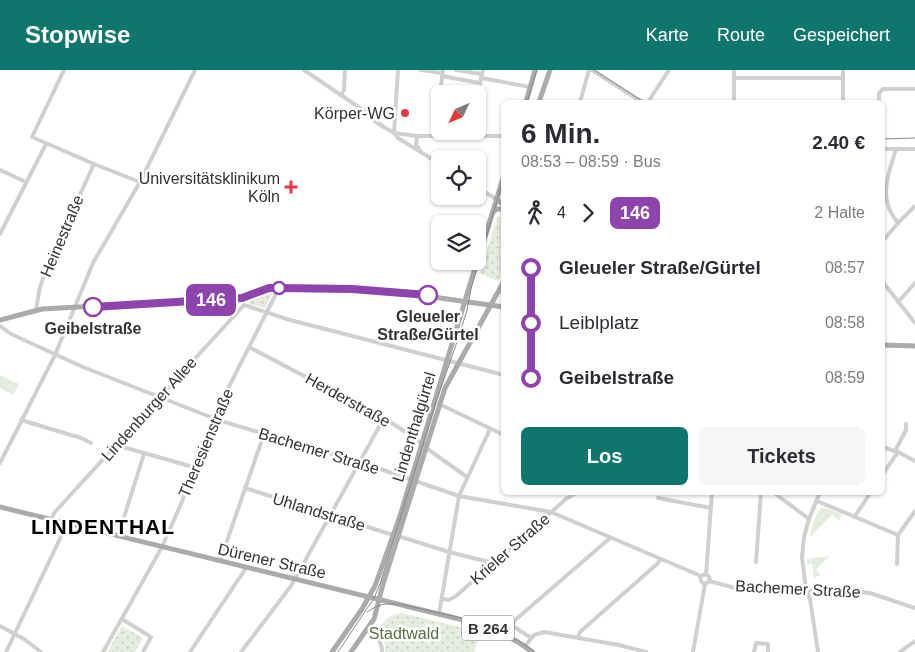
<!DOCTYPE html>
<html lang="de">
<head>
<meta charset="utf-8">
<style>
	body { margin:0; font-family:Helvetica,sans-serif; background:#f7f7f7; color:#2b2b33; height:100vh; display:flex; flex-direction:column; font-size:19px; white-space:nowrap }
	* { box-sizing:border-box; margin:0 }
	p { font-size:16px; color:#7c7c81 }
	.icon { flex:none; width:28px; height:28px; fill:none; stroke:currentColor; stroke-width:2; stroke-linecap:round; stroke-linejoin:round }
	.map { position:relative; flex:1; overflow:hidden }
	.sheet { position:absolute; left:501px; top:30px; width:384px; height:395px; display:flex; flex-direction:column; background:#fff; border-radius:8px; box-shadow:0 1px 4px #0004 }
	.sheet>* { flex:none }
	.badge { padding:0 10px; border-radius:8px; font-size:18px; line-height:32px }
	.needle { width:32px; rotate:226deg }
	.tools { position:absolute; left:431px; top:15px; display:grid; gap:10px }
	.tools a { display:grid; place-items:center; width:55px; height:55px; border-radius:8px; background:#fff; box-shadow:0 1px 4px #0004; font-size:25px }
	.map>.badge { position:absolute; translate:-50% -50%; box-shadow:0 0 0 2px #fff }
	.legs { display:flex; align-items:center; gap:8px; height:55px; padding:0 20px; font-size:16px }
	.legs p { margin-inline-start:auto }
	.summary { display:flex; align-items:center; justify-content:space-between; height:85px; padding:0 20px }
	h1 { font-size:28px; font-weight:600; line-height:38px }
	.primary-button { display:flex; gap:10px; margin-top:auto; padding:10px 20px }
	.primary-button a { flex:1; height:58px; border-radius:8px; background:#0f766e; color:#fff; font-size:20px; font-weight:600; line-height:58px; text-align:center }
	.primary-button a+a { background:#f7f7f7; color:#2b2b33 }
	ul { padding:0 20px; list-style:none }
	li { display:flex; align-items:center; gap:18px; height:55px; font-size:19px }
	li i { display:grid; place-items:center; width:8px; height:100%; margin:0 6px; background:currentColor }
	li i::after { content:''; width:12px; height:12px; margin:-6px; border:4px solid; border-radius:50%; background:#fff }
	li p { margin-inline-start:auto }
	li:first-child i { background:linear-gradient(#0000 50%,currentColor 0) }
	li:last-child i { background:linear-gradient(currentColor 50%,#0000 0) }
	header { display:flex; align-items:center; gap:30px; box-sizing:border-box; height:70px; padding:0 25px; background:#0f766e; color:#fff }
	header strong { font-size:24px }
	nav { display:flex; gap:28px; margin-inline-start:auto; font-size:18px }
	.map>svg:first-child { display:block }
	.grass { fill:#e6ecdf }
	.park { fill:url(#park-dots) }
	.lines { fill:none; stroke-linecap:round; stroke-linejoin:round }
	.minor { stroke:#d0d0d0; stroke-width:4 }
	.major { stroke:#ababab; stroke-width:5 }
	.tram { stroke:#888; stroke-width:1 }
	.line-1-casing { stroke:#fff; stroke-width:11 }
	.line-1 { stroke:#8e44ad; stroke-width:8 }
	.poi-dot { fill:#e63946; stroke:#fff; stroke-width:2 }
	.stop-1-dot { fill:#fff; stroke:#8e44ad; stroke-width:2.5 }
	.labels { text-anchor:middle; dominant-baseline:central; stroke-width:5; stroke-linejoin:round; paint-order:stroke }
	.shield { fill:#fff; stroke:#707070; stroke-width:1 }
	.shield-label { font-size:15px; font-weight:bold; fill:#333 }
	.poi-label { font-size:16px; fill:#333; stroke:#fff; text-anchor:end }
	.street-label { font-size:16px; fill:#333; stroke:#fff }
	.stop-label { font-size:16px; font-weight:bold; fill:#333; stroke:#fff }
	.park-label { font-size:16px; fill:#56703f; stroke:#fff }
	.district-label { font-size:21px; font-weight:bold; letter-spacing:1px; fill:#000; stroke:#fff }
</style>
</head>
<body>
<header>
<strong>Stopwise</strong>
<nav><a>Karte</a><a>Route</a><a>Gespeichert</a></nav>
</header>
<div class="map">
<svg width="915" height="582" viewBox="0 0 915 582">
	<defs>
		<pattern id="park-dots" width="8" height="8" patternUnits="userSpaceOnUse" patternTransform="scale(1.25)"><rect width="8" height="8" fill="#e6ecdf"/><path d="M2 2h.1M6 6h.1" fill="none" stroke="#c6cbc0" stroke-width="1.8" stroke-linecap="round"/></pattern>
	</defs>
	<rect width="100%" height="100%" fill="#fff"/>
	<g class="grass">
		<path d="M0,305L19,314L13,325L0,318Z"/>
		<path d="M822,437L842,444L839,451L832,445L810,467C811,458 815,444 822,437Z"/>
		<path d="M829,486V487L816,499L820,505L814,508L812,494L807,495V489Z"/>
	</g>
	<g class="park">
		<path d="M504,145V200L498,211L480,203L497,148Z"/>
		<path d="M270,222L272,224L265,238L249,234V230Z"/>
		<path d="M401,543L481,562L474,582H385L384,561L380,560C383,549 391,545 401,543Z"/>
		<path d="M122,556L143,568L135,582H107Z"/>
	</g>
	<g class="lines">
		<g class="minor">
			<path d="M64,0L32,67L94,94L140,112"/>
			<path d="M304,0L366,42L385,58"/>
			<path d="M421,0L442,3"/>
			<path d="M456,0L482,4"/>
			<path d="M592,0L642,32"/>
			<path d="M734,0V32"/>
			<path d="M843,0V32"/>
			<path d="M442,6L480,13"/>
			<path d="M481,8L530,17"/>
			<path d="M734,8H843"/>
			<path d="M440,24L443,0"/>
			<path d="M341,25L344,20L345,0"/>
			<path d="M580,32L589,0"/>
			<path d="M648,32L669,0"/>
			<path d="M879,32V23L883,19H915"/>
			<path d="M362,41L377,53L394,63L398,68L440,94"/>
			<path d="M478,53L480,13L483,0"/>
			<path d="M394,63L417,66H504"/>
			<path d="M394,63L398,0"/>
			<path d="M438,65L440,31"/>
			<path d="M417,66L416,75L420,80"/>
			<path d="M882,79H915"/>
			<path d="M896,79C891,96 882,118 888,135C890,142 894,148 898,153"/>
			<path d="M0,100L26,112"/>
			<path d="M478,118L496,129"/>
			<path d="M0,164L46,74"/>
			<path d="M882,172L898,153L915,136"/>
			<path d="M882,211L915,253"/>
			<path d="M898,232L915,213"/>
			<path d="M244,235L290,250L504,305"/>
			<path d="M36,240L40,217L49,192L94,94"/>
			<path d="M0,256L11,264L83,297L218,350L366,394L459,426L551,442L701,506"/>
			<path d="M249,277L384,348L415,368L429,380L467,407"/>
			<path d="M439,334L504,365"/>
			<path d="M21,350L81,368L91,373"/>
			<path d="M116,375L193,397"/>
			<path d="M882,377L898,382L915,391"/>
			<path d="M895,381L906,360V354"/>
			<path d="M0,393L55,285L93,193L140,112L195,0"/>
			<path d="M882,405L898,382"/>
			<path d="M245,418L393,465"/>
			<path d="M773,422L809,449"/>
			<path d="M658,428L711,438"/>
			<path d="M817,431L898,465"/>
			<path d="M855,446L871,422"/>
			<path d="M52,450L54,443L244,235"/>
			<path d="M118,466L144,384"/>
			<path d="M398,466L449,482L493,493"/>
			<path d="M220,491L264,364"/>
			<path d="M756,492L761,422"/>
			<path d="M897,494L898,465L915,441"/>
			<circle cx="705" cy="509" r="4.5"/>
			<path d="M706,505L712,422"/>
			<path d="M709,511L735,518L754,520L853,521L870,523L915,538"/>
			<path d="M442,529L449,530L456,526L566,429L577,422"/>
			<path d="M439,544L459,426L490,359"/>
			<path d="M122,549L151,567L143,582"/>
			<path d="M0,556L24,569L41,582"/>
			<path d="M366,560C376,566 382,570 382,582"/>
			<path d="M578,567L580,562L657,494L661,489"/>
			<path d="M531,568L513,556L514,551L610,468"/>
			<path d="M525,576L534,565L544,562L619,575L646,582"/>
			<path d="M6,582L67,454"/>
			<path d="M103,582L162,477L181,434L213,348L279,218"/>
			<path d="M190,582L246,498"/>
			<path d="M241,582L291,516L384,348"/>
			<path d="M693,582L705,514"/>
			<path d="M754,582L756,573L768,574V582"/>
			<path d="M818,582L810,529L806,520L802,487L804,467L809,449L820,422"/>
			<path d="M900,582L915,571"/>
		</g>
		<g class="major">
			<path d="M526,32L535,0"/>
			<path d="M539,32L550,0"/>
			<path d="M496,129L504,135"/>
			<path d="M493,142L497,139H504"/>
			<path d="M478,190L504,105"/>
			<path d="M0,250L42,239L242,228L269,218H279L390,221L504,237"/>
			<path d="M882,275L915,276"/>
			<path d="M0,437L459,549C486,557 510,564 532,582"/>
			<path d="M332,582L362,539L375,516L400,446L477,191"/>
			<path d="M351,582L374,549L383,514L445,318L504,211"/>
		</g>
		<g class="tram">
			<path d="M594,0L644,32"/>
			<path d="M527,32L537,0"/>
			<path d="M882,69L915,68"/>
			<path d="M367,542C373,538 380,534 388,534C400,533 413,537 425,540C465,548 503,557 535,582"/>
			<path d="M338,582L374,528L380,514L436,332L458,269L467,240L471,219L504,107"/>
		</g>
	</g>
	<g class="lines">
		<g class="line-1-casing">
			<path id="line-1" d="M93,237L242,228L269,218H279L352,219L428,225"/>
		</g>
		<use href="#line-1" class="line-1"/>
	</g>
	<g class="poi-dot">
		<circle cx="405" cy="43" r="5"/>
		<path d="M288.5 109.5h5v5h5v5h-5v5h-5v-5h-5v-5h5z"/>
	</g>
	<g class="stop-1-dot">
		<circle cx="279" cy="218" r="6"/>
		<circle cx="428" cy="225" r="9"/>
		<circle cx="93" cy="237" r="9"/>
	</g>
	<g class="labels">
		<rect class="shield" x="462" y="545.5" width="52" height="25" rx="4"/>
		<g class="shield-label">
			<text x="488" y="558">B 264</text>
		</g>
		<g class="poi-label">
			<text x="395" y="43">Körper-WG</text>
			<text x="280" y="108">Universitätsklinikum<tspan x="280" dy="18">Köln</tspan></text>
		</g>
		<g class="street-label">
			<text transform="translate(62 166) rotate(-67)">Heinestraße</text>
			<text transform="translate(348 330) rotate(29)">Herderstraße</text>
			<text transform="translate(149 339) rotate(-48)">Lindenburger Allee</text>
			<text transform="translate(414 357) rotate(-73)">Lindenthalgürtel</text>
			<text transform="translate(206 373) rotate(-67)">Theresienstraße</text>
			<text transform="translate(319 381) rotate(17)">Bachemer Straße</text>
			<text transform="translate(319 442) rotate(17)">Uhlandstraße</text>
			<text transform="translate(510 479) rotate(-41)">Krieler Straße</text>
			<text transform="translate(272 491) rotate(13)">Dürener Straße</text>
			<text transform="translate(798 519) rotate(3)">Bachemer Straße</text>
		</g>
		<g class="stop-label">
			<text x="428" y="246">Gleueler<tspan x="428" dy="18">Straße/Gürtel</tspan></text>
			<text x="93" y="258">Geibelstraße</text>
		</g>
		<g class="park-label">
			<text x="404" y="563">Stadtwald</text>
		</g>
		<g class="district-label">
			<text x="103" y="456">LINDENTHAL</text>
		</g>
	</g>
</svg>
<div class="tools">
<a><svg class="needle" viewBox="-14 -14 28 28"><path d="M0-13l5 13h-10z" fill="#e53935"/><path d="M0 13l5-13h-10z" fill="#7c7c81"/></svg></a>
<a><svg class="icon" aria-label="locate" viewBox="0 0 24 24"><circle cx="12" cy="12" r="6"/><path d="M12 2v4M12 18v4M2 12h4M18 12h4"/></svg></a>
<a><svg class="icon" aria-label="layers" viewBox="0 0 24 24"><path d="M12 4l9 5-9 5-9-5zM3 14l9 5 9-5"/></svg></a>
</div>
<b class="badge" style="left:211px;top:230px;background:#8e44ad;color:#fff">146</b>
<section class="sheet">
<div class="summary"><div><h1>6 Min.</h1><p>08:53 – 08:59 · Bus</p></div><b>2.40 €</b></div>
<div class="legs"><svg class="icon" aria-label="walk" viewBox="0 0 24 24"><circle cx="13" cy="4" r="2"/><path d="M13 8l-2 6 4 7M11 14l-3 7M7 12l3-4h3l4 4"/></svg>4<svg class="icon" aria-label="forward" viewBox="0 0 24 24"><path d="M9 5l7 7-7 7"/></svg><b class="badge" style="background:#8e44ad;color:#fff">146</b><p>2 Halte</p></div>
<ul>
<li><i style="color:#8e44ad"></i><b>Gleueler Straße/Gürtel</b><p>08:57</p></li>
<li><i style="color:#8e44ad"></i><span>Leiblplatz</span><p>08:58</p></li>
<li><i style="color:#8e44ad"></i><b>Geibelstraße</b><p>08:59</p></li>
</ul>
<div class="primary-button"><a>Los</a><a>Tickets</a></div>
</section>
</div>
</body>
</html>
